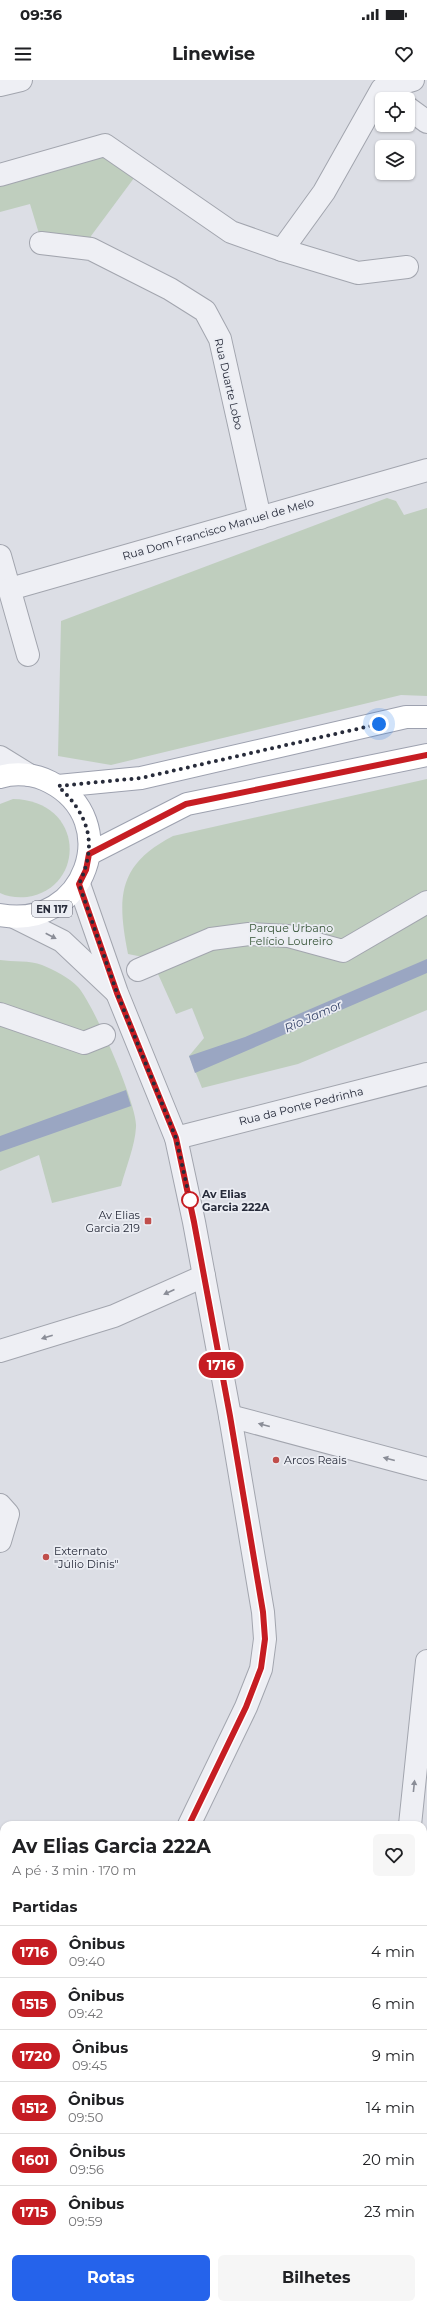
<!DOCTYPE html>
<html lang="pt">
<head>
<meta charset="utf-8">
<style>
	body { margin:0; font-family:Montserrat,sans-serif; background:#f6f6f6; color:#202124; height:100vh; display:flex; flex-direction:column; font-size:15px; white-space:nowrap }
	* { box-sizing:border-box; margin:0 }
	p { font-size:13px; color:#757577 }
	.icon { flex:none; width:22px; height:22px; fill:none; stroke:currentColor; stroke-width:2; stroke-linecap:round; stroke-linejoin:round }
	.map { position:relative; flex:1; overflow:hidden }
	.sheet { position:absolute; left:0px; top:1741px; width:427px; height:488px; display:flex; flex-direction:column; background:#fff; border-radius:12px 12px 0 0; box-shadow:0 1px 3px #0004 }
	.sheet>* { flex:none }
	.badge { padding:0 8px; border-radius:13px; font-size:14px; line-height:26px }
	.controls { position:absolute; left:375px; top:12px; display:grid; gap:8px }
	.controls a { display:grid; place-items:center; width:40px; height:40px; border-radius:6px; background:#fff; box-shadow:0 1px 3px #0004; font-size:20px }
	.you { position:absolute; width:20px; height:20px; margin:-10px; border:3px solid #fff; border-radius:50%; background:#1a73e8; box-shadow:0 0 0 6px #1a73e833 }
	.map>.badge { position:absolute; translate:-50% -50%; box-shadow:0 0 0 2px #fff }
	h2 { padding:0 12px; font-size:15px; line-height:36px }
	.round { display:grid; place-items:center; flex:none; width:42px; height:42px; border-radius:6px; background:#f6f6f6 }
	.summary { display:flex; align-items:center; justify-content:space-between; height:68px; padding:0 12px }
	h1 { font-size:19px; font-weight:700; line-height:30px }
	.primary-button { display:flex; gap:8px; margin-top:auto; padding:8px 12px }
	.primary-button a { flex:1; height:46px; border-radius:6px; background:#2563eb; color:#fff; font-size:16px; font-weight:700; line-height:46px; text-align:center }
	.primary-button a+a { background:#f6f6f6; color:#202124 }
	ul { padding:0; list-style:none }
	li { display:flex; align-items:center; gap:12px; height:52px; padding:0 12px; border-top:1px solid #e0e0e0 }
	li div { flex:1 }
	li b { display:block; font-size:15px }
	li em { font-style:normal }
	li .badge { min-width:44px; font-weight:700; text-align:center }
	.status { display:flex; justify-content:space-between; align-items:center; height:28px; padding:0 20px; background:#fff; direction:ltr }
	.status svg { height:11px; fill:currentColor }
	header { display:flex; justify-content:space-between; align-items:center; height:52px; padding:0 12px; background:#fff; font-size:18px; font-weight:700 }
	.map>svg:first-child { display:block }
	.green { fill:#bfcebe }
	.water { fill:#9aa6c2 }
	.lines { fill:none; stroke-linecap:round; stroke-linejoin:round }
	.minor-casing { stroke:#a2a5ae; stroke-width:24 }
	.major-casing { stroke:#9da1af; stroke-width:24 }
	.minor { stroke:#eeeff4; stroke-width:22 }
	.major { stroke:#fff; stroke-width:22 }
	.oneway { fill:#8a8d97 }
	.line-casing { stroke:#fff; stroke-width:9 }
	.line { stroke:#c61d23; stroke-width:6 }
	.walk { stroke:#272b3a; stroke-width:4; stroke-dasharray:0 7.2 }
	.stop-dot { fill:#fff; stroke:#c61d23; stroke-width:2 }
	.poi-dot { fill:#c04e4b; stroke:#ebedf3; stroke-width:1.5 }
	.labels { text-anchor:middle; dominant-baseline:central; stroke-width:3.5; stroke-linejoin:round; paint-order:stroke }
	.shield { fill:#ebedf3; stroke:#626572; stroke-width:1 }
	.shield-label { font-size:10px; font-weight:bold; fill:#272b3a }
	.street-label { font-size:11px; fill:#272b3a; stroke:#ebedf3 }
	.park-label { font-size:11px; fill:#365436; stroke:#ebedf3 }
	.stop-label { font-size:11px; font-weight:bold; fill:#272b3a; stroke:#ebedf3; text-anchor:start }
	.poi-label { font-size:11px; fill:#272b3a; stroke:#ebedf3; text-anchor:start }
	.water-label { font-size:12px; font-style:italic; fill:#364469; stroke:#ebedf3 }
</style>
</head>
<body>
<div class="status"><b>09:36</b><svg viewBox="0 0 49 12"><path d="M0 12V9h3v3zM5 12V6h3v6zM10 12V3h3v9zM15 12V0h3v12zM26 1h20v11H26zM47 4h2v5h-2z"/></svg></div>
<header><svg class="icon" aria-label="menu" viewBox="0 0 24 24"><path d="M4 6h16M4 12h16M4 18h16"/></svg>Linewise<svg class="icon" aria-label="heart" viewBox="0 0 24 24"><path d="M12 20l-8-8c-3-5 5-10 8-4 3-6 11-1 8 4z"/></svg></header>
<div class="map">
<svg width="427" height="2229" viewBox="0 0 427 2229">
	<rect width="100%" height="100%" fill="#dcdee5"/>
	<g class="green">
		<path d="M103,70L137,94L91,156L94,165L40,157L30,124L0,132V98Z"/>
		<path d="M387,418L396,421L404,435L427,428V616L401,615L111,685L58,676L61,541Z"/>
		<path d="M427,699V930L298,984L202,1008L189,976L204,958L192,928L176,934L149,874L143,877L128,874C117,818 117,785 173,756Z"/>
		<path d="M13,719C85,720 87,808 27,817C18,818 8,817 0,813V724Z"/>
		<path d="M0,880C13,882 30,880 42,885C54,890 70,898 78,907C93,923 138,1026 136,1047C135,1066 126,1087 121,1106L52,1123L39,1075L0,1091Z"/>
	</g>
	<g class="water">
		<path d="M427,879V893L195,993L189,976L245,957Z"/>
		<path d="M126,1010L131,1026L0,1072V1056Z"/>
	</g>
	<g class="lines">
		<g class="minor-casing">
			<g id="minor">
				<path d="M0,5L21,0"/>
				<path d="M408,28L427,42"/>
				<path d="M0,95L105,65L231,152L282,170"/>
				<path d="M41,163L91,169L170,209L205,231L220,259L260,438"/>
				<path d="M407,187L358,193L282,170L324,112L382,9L413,0"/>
				<path d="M0,476L28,575"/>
				<path d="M10,509L427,390"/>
				<path d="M0,677L29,695"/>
				<path d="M79,804L117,913L176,1058L194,1142L230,1336L263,1532L265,1559L261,1589L246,1627L189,1745"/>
				<path d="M16,838L62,861L115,911"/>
				<path d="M138,890L211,859L249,854L288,856L343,871L427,822"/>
				<path d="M0,934L84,963L104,955"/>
				<path d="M176,1058L427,994"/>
				<path d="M0,1271L114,1236L204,1196"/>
				<path d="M230,1336L427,1389"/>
				<path d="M0,1425L8,1434L0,1461"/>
				<path d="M410,1745L427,1581"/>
				<path d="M0,1792L4,1793"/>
				<path d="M423,1880L427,1884"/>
				<path d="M423,1961L427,1965"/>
				<path d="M423,1988L427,1984"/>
				<path d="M0,2104L4,2105"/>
				<path d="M0,2172L4,2158"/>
				<path d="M165,2229L169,2225"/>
			</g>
		</g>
		<g class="major-casing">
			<g id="major">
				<path d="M0,697C16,692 35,694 50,702C124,740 86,851 0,835"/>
				<path d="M58,706L141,698L406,637H427"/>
				<path d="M89,774L187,724L427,675"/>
			</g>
		</g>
		<use href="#minor" class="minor"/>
		<use href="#major" class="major"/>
	</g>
	<defs><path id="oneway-solid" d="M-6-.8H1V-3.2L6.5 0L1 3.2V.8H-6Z"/></defs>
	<g class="oneway">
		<use href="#oneway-solid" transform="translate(51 856) rotate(27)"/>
		<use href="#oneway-solid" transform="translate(169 1212) rotate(156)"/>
		<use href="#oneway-solid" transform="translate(47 1257) rotate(163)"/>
		<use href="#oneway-solid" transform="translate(264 1345) rotate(-165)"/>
		<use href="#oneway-solid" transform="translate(389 1379) rotate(-165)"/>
		<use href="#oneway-solid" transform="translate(414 1706) rotate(-84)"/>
	</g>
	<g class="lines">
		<g class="line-casing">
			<path id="line" d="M189,1745L246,1627L261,1588L265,1559L263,1532L230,1336L194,1142L176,1058L117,913L79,804L86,790L89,774L186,724L427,675"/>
		</g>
		<use href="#line" class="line"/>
		<path class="walk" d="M190,1120L176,1058L117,913L79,804C98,764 89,735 58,706L141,698L379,644"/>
	</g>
	<circle class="stop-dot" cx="190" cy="1120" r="8"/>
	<g class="poi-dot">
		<rect x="144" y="1137" width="8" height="8" rx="2"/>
		<circle cx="276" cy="1380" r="4"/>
		<circle cx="46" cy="1477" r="4"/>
	</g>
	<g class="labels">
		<rect class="shield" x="32" y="821" width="40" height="16" rx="3"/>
		<g class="shield-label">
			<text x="52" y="829">EN 117</text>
		</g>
		<g class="street-label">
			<text transform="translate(229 304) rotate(77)">Rua Duarte Lobo</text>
			<text transform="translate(218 449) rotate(-16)">Rua Dom Francisco Manuel de Melo</text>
			<text transform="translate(301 1026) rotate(-14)">Rua da Ponte Pedrinha</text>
		</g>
		<g class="park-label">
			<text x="291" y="848">Parque Urbano<tspan x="291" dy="13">Felício Loureiro</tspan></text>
		</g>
		<g class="stop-label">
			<text x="202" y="1114">Av Elias<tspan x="202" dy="13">Garcia 222A</tspan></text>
		</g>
		<g class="poi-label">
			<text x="140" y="1135" text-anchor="end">Av Elias<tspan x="140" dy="13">Garcia 219</tspan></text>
			<text x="284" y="1380">Arcos Reais</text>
			<text x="54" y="1471">Externato<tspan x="54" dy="13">"Júlio Dinis"</tspan></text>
		</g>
		<g class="water-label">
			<text transform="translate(313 936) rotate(-24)">Rio Jamor</text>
		</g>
	</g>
</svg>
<div class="controls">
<a><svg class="icon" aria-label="locate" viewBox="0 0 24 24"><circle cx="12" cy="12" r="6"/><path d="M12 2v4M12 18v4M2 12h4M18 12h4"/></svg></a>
<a><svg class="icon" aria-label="layers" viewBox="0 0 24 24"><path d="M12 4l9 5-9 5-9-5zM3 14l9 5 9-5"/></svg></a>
</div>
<div class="you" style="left:379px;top:644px"></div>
<b class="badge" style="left:221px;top:1285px;background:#c61d23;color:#fff">1716</b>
<section class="sheet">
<div class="summary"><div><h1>Av Elias Garcia 222A</h1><p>A pé · 3 min · 170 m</p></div><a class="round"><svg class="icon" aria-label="heart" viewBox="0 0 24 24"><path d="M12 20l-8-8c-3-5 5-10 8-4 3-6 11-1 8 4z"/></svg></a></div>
<h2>Partidas</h2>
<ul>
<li><span class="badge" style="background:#c61d23;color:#fff">1716</span><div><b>Ônibus</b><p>09:40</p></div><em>4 min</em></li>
<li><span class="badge" style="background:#c61d23;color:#fff">1515</span><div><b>Ônibus</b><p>09:42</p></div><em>6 min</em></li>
<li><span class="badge" style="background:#c61d23;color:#fff">1720</span><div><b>Ônibus</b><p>09:45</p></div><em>9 min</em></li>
<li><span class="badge" style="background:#c61d23;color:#fff">1512</span><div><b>Ônibus</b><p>09:50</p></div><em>14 min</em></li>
<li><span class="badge" style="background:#c61d23;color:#fff">1601</span><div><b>Ônibus</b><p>09:56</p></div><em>20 min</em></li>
<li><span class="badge" style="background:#c61d23;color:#fff">1715</span><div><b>Ônibus</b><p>09:59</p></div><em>23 min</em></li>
</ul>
<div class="primary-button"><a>Rotas</a><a>Bilhetes</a></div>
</section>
</div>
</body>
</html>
